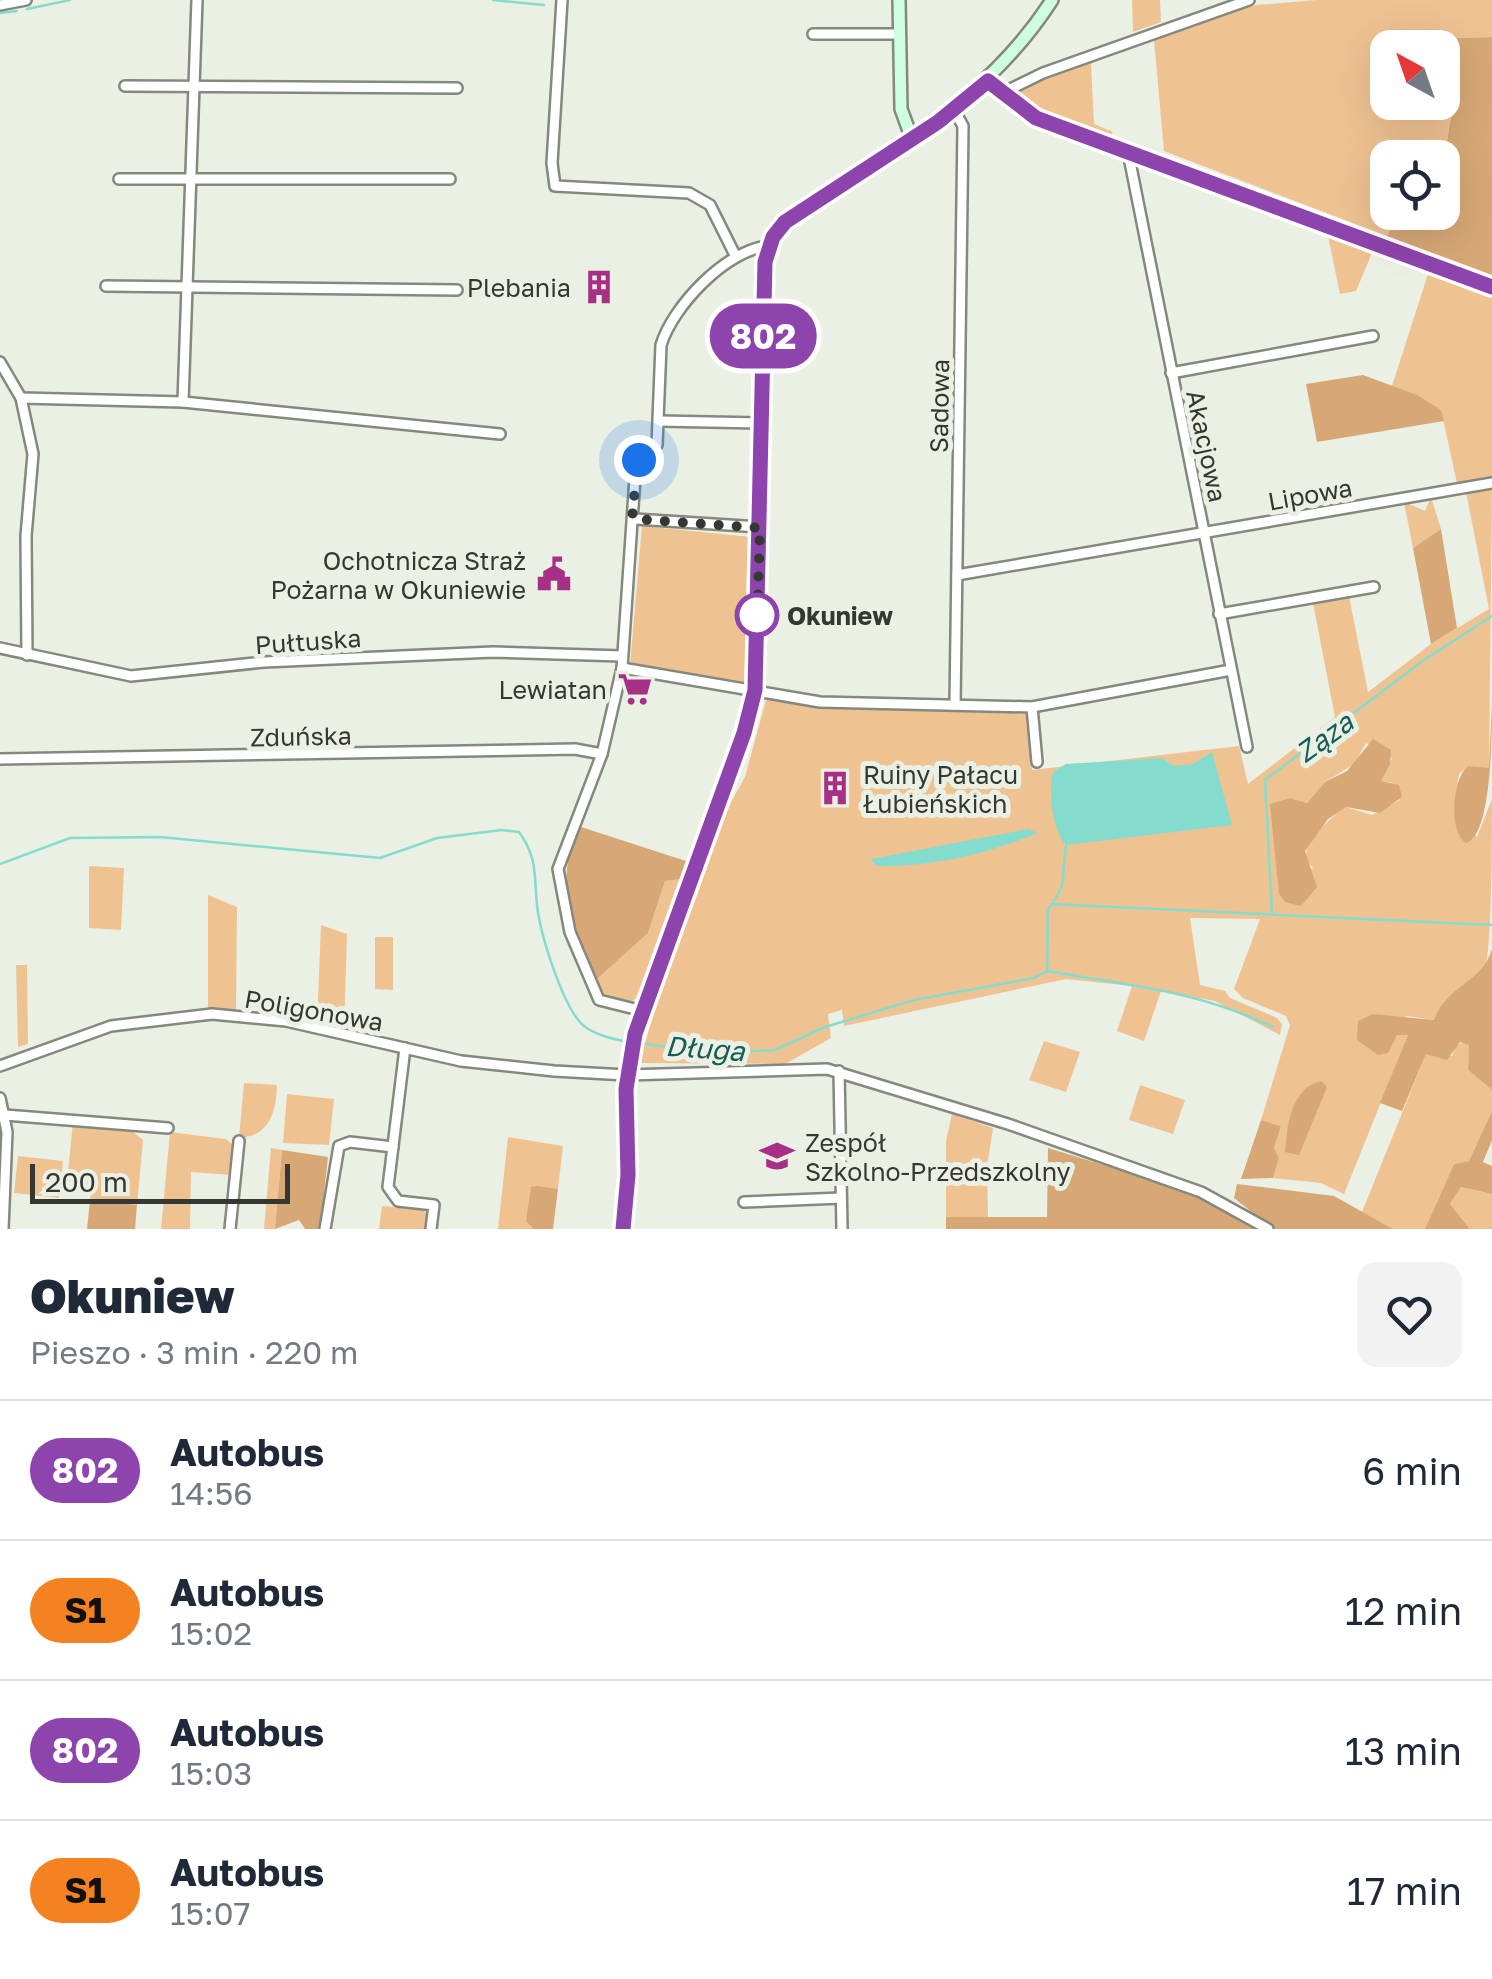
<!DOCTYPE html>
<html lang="pl">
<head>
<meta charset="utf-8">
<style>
	body { margin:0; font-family:"Golos Text",sans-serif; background:#f2f2f3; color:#1f2937; height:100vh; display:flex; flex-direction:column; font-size:38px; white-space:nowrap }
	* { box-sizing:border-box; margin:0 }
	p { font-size:32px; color:#747a83 }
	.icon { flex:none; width:55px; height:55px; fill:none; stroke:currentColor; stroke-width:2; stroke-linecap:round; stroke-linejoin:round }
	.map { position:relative; height:1229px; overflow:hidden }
	.panel { display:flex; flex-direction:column; background:#fff; flex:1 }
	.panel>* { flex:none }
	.badge { padding:0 20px; border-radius:32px; font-size:35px; line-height:65px }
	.needle { width:65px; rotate:320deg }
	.tools { position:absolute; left:1370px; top:30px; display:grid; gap:20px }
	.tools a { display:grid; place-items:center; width:90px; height:90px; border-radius:20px; background:#fff; box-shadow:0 10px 40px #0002; font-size:50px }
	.scale { position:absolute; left:30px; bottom:25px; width:260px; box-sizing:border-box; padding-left:10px; border:5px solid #353732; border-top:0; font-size:28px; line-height:35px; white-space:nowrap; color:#353732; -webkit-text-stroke:8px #ebf0e4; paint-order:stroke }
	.you { position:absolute; width:50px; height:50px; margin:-25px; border:8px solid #fff; border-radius:50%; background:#1a73e8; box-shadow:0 0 0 15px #1a73e833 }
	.map>.badge { position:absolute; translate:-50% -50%; box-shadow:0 0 0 5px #fff }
	.round { display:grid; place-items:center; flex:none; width:105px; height:105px; border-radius:20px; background:#f2f2f3 }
	.headline { display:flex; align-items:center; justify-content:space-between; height:170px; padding:0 30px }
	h1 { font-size:48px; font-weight:800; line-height:75px }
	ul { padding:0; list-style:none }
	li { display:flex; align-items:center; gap:30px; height:140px; padding:0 30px; border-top:2px solid #e0e1e3 }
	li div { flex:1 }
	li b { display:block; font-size:38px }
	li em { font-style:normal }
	li .badge { min-width:110px; font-weight:700; text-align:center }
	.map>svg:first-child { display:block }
	.green { fill:#efc292; fill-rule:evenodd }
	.forest { fill:#d7a875 }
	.water { fill:#84dccf }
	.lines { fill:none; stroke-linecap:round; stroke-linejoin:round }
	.stream { stroke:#84dccf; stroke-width:2.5 }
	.street-casing { stroke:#84897e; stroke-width:14 }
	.secondary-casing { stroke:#84897e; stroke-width:16 }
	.street { stroke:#fff; stroke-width:9 }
	.secondary { stroke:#cdfce1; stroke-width:11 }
	.line-casing { stroke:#fff; stroke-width:22 }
	.line { stroke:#8e44ad; stroke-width:15 }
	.walk { stroke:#353732; stroke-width:10; stroke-dasharray:0 18 }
	.stop-dot { fill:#fff; stroke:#8e44ad; stroke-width:5 }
	.labels { text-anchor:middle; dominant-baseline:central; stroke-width:10; stroke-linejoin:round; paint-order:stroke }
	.poi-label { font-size:25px; fill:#353732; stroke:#ebf0e4; text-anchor:end }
	.street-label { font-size:25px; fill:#353732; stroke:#ebf0e4 }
	.stop-label { font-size:25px; font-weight:bold; fill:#353732; stroke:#ebf0e4; text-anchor:start }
	.water-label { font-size:28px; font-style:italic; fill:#155e56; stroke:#ebf0e4 }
</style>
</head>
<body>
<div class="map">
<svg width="1492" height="1229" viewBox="0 0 1492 1229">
	<rect width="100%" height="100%" fill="#ebf0e4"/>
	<g class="green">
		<path d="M1132,0H1160L1161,22L1133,32Z"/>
		<path d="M1317,0H1492V37L1398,40V47L1388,48V102H1442L1443,87L1455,90L1443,166L1442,158H1388V212L1427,213L1413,223L1394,219L1387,236L1164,151L1154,40L1246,6Z"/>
		<path d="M1104,55L1091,64L1094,124L1113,132L1108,140L1047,116L1013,95L1019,87Z"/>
		<path d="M1328,236L1372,253L1356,291L1340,294Z"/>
		<path d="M1428,274L1492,298V477L1457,483L1441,410L1392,386Z"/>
		<path d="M1492,488L1489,769L1469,766L1459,774L1454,809L1477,837L1492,799C1492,831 1492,942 1486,964C1469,990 1447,986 1435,1020L1406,1016L1397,1035H1408L1344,1194L1321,1183L1273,1178L1279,1158L1274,1148L1281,1126L1261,1120L1290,1025L1286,1016L1243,998L1234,989L1260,919L1190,918L1200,985L1225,991L1230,998L1277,1018L1282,1024L1280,1035L1215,1001L1161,991L1144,1041L1117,1031L1132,986L1066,979L844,1026L842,1010L828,1014L831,1038L785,1064L639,1063L668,967L730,804L745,777L766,700L1027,714L1032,770L1239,746L1248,784L1335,717L1313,603L1349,596L1368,692L1431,644L1489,609L1466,492ZM1366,743L1392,758L1381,781L1393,783L1400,800L1372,815L1346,807L1340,810L1307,842L1306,859L1313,868L1279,894L1290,798L1307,803L1325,782L1354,764Z"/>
		<path d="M1431,497L1441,529L1413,548L1404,502L1425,511Z"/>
		<path d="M642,526L751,537L744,683L630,665Z"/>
		<path d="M89,866L124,868L121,930L89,928Z"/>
		<path d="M683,879L636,998L630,1003L606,998L596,980L648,933L665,881Z"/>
		<path d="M208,895L237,907L236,1011H208Z"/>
		<path d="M321,925L347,934L344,1030L317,1023Z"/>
		<path d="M375,937H393V990L375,989Z"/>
		<path d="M16,965H27L28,1044L18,1047Z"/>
		<path d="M1044,1041L1080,1052L1066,1092L1029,1080Z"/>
		<path d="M1465,1042L1469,1045L1468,1070L1492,1090V1111L1469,1161L1454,1164L1425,1229H1393L1362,1212L1426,1054L1452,1056L1456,1045Z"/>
		<path d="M244,1083L277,1085C276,1112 270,1136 239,1138Z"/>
		<path d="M1140,1085L1185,1100L1173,1134L1129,1120Z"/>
		<path d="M287,1094L334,1099L329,1145L283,1143Z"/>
		<path d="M952,1114L993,1128L987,1167L988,1217H946V1141Z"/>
		<path d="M73,1122L127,1127L143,1140L137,1205L90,1200L91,1185L67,1182Z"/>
		<path d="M170,1132L226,1139L234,1146L231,1175L191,1172L190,1229H161Z"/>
		<path d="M508,1137L563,1146L558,1189L531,1188L529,1225L533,1229H498Z"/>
		<path d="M271,1148L282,1150L275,1229H264Z"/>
		<path d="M18,1156L63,1161L59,1198L14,1193Z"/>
		<path d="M1461,1187L1492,1194V1229H1470L1450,1204Z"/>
		<path d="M382,1206L423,1210L427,1214L425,1229H379Z"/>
	</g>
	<g class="forest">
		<path d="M1492,37V275L1387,236L1395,219L1413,223L1427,213L1442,212L1443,166L1455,91L1443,87L1442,48L1398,47L1397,40Z"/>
		<path d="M1363,375L1417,395L1441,410L1444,421L1317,442L1306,384Z"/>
		<path d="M1441,529L1457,628L1431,644L1413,548Z"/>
		<path d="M1492,704C1492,733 1492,836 1466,843C1447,831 1453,775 1469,766L1489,768Z"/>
		<path d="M1373,739L1391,750L1390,764L1381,781L1399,785L1402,797L1380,813L1346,807L1328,819L1305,851L1317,887L1301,906L1285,902L1279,894L1270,804L1290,798L1307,803L1325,782L1347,771Z"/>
		<path d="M578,826L689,862L683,879L665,881L648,933L596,980C570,920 554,890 578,826Z"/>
		<path d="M1492,949V1090L1468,1070L1469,1045L1460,1042L1447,1060L1426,1054L1402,1111L1380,1103L1408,1035H1397L1388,1053L1378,1055L1357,1040L1358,1021L1373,1014L1434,1020C1447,984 1482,984 1492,949Z"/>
		<path d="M1321,1081L1327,1087L1299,1155L1285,1152C1287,1125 1291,1088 1321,1081Z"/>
		<path d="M1492,1111V1140L1483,1162L1492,1166V1194L1461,1187L1450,1204L1470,1229H1425L1454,1164L1469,1161Z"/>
		<path d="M1261,1120L1281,1126L1274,1148L1279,1158L1273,1178L1241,1179Z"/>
		<path d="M1048,1148L1199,1194L1264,1229H946V1217H1047Z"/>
		<path d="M282,1150L328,1157L320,1229H305L299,1220L275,1229Z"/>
		<path d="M1237,1184L1334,1196L1393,1229H1273L1234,1198Z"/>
		<path d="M536,1186L558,1189L553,1229H533L526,1221L531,1187Z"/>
		<path d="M90,1200L137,1205L135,1229H87Z"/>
	</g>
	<g class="water">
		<path d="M1212,752L1232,825L1066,845C1052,829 1048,793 1053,772L1066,764L1162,758L1174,766L1193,764Z"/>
		<path d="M1028,829L1038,833C986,854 932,867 876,866L871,859Z"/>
	</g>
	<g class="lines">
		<g class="stream">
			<path d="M493,0L544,5"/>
			<path d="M27,9L70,0"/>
			<path d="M0,13L17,11"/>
			<path d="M0,864L70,838L160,837L380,858L437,838L502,830L519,832C538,858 534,876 537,905C540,934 561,999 579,1021C589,1034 613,1039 628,1042"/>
			<path d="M1054,901L1062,886L1066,845"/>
			<path d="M1272,912L1265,780L1424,660L1492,616"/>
			<path d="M1048,971C1130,986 1196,990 1273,1027"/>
			<path d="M636,1043L718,1053L775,1050L825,1027L914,1000L1034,978L1047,971L1048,910L1052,904L1492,925"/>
		</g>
		<g class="street-casing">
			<g id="street">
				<path d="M562,0L552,163L555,186L689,193L710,205L736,257"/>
				<path d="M0,5L26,0"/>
				<path d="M813,34H900"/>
				<path d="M125,86L457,88"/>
				<path d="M1000,94L1043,73L1249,0"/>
				<path d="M954,110L963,126L955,705"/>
				<path d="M1128,152L1247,747"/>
				<path d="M119,179H450"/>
				<path d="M106,286L457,290"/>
				<path d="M0,362L21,398L33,454L26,536L27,655"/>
				<path d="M1171,373L1373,336"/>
				<path d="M21,398L183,402L500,434"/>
				<path d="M183,402L197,0"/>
				<path d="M659,421L761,423"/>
				<path d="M635,519L760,527"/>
				<path d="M957,575L1492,483"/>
				<path d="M1219,614L1374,587"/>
				<path d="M0,648L131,676L264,662L493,652L622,656"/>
				<path d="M622,668L820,702L1032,707L1231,670"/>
				<path d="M1032,707L1037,762"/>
				<path d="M0,759L575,749L602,754"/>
				<path d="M643,1011L599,1000L570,932L558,869L602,754L622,668L636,463L657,445L661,345C673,306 726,250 768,246"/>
				<path d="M405,1048L388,1187L398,1201L434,1205L431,1229"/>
				<path d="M0,1066L111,1026L212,1014L286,1021L461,1061L554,1071L627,1075L827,1069L1008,1124L1201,1192L1268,1229"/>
				<path d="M839,1071L842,1229"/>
				<path d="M0,1098L7,1132L3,1229"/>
				<path d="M5,1115L168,1128"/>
				<path d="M744,1202L841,1198"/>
				<path d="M230,1229L239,1141"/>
				<path d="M325,1229L339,1146L350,1142L393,1147"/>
			</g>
		</g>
		<g class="secondary-casing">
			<g id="secondary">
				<path d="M899,0L901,109L912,139"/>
				<path d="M988,81L1036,118L1492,287"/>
				<path d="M623,1229L628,1175L626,1089L635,1035L744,733L755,690L768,246L785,223C885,152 984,106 1052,0"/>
			</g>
		</g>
		<use href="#street" class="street"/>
		<use href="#secondary" class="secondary"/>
	</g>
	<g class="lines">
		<g class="line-casing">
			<path id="line" d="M623,1229L628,1175L626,1089L635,1034L744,733L755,690L765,262L773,237L785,222L938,122L988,81L1036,118L1492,287"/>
		</g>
		<use href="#line" class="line"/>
		<path class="walk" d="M639,460L632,512L635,519L760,528L757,623V615"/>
	</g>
	<defs>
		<g id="building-bare" transform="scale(2.7)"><path d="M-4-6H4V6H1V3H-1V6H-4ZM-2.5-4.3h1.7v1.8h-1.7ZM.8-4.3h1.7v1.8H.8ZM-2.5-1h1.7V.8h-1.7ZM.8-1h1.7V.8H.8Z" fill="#a72f86" stroke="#ebf0e4" stroke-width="2.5" paint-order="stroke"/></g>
		<g id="civic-bare" transform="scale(2.7)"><path d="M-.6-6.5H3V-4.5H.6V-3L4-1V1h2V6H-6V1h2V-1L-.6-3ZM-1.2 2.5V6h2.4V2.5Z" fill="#a72f86" stroke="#ebf0e4" stroke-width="2.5" paint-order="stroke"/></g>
		<g id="supermarket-bare" transform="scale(2.7)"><path d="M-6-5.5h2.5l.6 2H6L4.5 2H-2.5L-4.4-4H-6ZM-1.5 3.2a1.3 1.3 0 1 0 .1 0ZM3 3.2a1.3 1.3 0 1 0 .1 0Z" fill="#a72f86" stroke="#ebf0e4" stroke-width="2.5" paint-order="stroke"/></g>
		<g id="school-bare" transform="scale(2.7)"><path d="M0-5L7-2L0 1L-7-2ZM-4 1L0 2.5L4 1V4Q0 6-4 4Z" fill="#a72f86" stroke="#ebf0e4" stroke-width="2.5" paint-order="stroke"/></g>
	</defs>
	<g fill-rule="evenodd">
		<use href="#building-bare" x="599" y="287"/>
		<use href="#civic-bare" x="554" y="574"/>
		<use href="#supermarket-bare" x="635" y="689"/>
		<use href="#building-bare" x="835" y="788"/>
		<use href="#school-bare" x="777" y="1156"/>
	</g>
	<circle class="stop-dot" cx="757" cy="615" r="20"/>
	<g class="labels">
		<g class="poi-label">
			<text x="571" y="287">Plebania</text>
			<text x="526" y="560">Ochotnicza Straż<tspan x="526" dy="29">Pożarna w Okuniewie</tspan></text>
			<text x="607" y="689">Lewiatan</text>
			<text x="863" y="774" text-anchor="start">Ruiny Pałacu<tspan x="863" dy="29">Łubieńskich</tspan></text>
			<text x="805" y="1142" text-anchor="start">Zespół<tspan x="805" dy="29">Szkolno-Przedszkolny</tspan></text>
		</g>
		<g class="street-label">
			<text transform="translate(939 406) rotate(-89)">Sadowa</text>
			<text transform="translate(1207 446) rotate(78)">Akacjowa</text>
			<text transform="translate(1310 494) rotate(-10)">Lipowa</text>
			<text transform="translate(308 641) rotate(-4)">Pułtuska</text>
			<text transform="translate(301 736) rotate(-1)">Zduńska</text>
			<text transform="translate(314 1010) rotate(10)">Poligonowa</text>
		</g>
		<g class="stop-label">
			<text x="787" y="615">Okuniew</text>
		</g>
		<g class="water-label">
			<text transform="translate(1324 737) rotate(-36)">Ząza</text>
			<text transform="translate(705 1048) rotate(4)">Długa</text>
		</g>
	</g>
</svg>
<div class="tools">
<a><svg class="needle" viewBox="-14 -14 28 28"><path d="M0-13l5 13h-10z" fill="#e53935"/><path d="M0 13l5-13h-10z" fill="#747a83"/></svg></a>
<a><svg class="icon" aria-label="locate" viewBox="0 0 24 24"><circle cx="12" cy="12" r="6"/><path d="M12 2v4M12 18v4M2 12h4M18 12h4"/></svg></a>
</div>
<div class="scale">200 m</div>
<div class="you" style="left:639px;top:460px"></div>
<b class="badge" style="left:763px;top:336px;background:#8e44ad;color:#fff">802</b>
</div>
<section class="panel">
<div class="headline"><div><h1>Okuniew</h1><p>Pieszo · 3 min · 220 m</p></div><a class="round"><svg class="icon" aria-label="heart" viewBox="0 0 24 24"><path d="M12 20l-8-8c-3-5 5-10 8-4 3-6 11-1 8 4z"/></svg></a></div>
<ul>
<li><span class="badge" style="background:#8e44ad;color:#fff">802</span><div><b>Autobus</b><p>14:56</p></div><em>6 min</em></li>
<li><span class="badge" style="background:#f58220;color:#111">S1</span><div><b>Autobus</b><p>15:02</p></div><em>12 min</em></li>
<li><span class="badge" style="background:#8e44ad;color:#fff">802</span><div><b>Autobus</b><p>15:03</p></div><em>13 min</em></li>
<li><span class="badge" style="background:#f58220;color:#111">S1</span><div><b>Autobus</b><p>15:07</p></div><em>17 min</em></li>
</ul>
</section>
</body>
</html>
